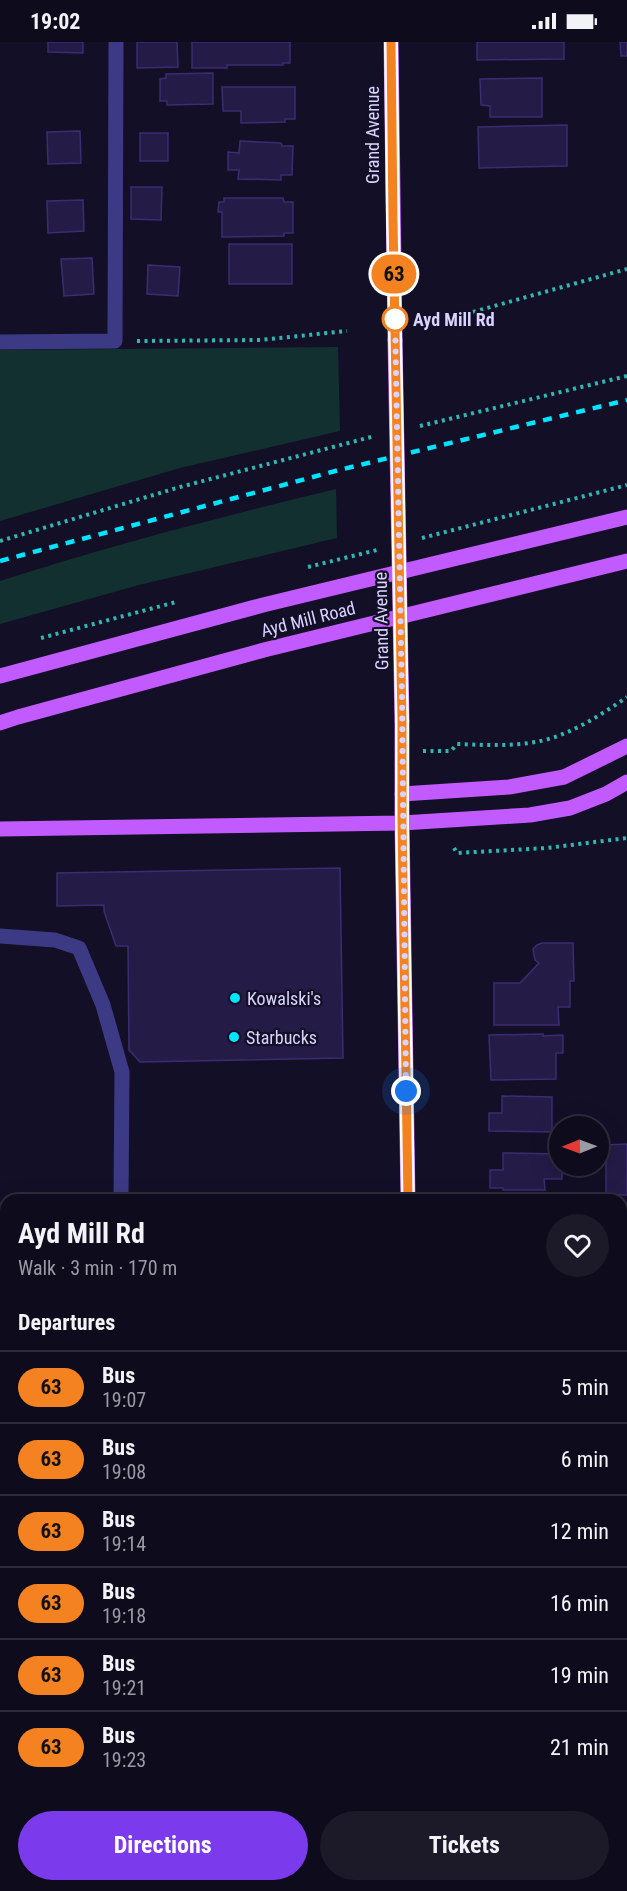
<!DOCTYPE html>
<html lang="en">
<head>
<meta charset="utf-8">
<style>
	body { margin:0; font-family:"Roboto Condensed",sans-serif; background:#1c1929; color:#f1f3f6; height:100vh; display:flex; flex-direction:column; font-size:22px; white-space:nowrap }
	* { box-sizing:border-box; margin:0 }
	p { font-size:20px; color:#9b9ba3 }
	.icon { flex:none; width:33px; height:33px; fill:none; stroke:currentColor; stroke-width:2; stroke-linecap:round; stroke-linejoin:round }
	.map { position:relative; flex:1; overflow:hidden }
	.sheet { position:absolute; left:0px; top:1152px; width:627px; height:698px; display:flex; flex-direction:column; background:#0e0b1c; border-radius:18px 18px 0 0; box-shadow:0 6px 24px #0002,0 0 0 2px #2e2b3b }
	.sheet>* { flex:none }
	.badge { padding:0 12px; border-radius:20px; font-size:21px; line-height:39px }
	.needle { width:39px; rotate:269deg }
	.tools { position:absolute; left:549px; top:1074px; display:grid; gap:12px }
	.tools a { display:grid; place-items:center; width:60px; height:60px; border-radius:50%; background:#0e0b1c; box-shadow:0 6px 24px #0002,0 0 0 2px #2e2b3b; font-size:30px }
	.you { position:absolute; width:30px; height:30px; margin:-15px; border:4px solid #fff; border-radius:50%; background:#1a73e8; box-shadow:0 0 0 9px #1a73e833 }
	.map>.badge { position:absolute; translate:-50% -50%; box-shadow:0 0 0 3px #fff }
	h2 { padding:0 18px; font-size:22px; line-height:54px }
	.round { display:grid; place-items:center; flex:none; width:63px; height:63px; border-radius:32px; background:#1c1929 }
	.summary { display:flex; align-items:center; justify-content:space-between; height:102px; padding:0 18px }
	h1 { font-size:28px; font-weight:700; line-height:45px }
	.cta { display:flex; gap:12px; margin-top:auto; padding:12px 18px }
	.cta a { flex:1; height:69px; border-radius:36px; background:#7c3aed; color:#fff; font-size:24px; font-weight:700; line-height:69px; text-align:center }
	.cta a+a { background:#1c1929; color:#f1f3f6 }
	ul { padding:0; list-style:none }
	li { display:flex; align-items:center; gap:18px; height:72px; padding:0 18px; border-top:2px solid #2e2b3b }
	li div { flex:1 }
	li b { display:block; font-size:22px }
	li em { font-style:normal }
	li .badge { min-width:66px; font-weight:700; text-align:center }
	.status { display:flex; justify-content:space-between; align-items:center; height:42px; padding:0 30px; background:#0e0b1c; direction:ltr }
	.status svg { height:16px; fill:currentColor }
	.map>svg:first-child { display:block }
	.green { fill:#12302f }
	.building { fill:#241b47; stroke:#3b2d73; stroke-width:1.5 }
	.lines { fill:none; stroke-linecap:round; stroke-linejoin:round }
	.path { stroke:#2fb8b0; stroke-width:4; stroke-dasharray:3 4.5; stroke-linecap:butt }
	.minor { stroke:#3d3a85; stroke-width:15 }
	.major { stroke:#c25bff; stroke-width:15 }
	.rail { stroke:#00e5ff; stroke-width:4.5; stroke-dasharray:9 8; stroke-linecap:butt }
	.major-bridge { stroke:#c25bff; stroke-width:15 }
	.line-casing { stroke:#fff; stroke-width:14 }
	.line { stroke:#f58220; stroke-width:9 }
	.walk { stroke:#d9d4ff; stroke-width:6; stroke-dasharray:0 10.8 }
	.stop-dot { fill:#fff; stroke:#f58220; stroke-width:3 }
	.poi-dot { fill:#00e5ff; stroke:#130f26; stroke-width:2 }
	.labels { text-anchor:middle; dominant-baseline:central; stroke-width:4.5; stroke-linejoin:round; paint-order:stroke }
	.street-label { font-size:18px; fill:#d9d4ff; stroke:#130f26 }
	.stop-label { font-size:18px; font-weight:bold; fill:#d9d4ff; stroke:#130f26; text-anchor:start }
	.poi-label { font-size:18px; fill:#d9d4ff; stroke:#130f26; text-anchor:start }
</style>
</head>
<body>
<div class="status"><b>19:02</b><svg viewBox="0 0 49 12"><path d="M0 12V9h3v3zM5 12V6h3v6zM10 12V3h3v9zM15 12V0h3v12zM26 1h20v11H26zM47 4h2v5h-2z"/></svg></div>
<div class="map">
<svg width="627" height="1849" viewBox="0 0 627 1849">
	<rect width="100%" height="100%" fill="#130f26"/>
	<g class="green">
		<path d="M338,305L340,389L180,426L0,479V308Z"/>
		<path d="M336,447L337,496L139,543L0,582V539C111,503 224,474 336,447Z"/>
	</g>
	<g class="building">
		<path d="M48,0H83V11L48,10Z"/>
		<path d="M137,0H177L178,25L137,26Z"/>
		<path d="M192,0H290V21H283V23H227V26H192Z"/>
		<path d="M477,0H564V17L477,18Z"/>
		<path d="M620,0H627V14H621Z"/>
		<path d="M213,31V62L167,63V59H160V37L166,36V32Z"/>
		<path d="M542,36V75H490V64L481,63L480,37Z"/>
		<path d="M222,45H295V77H285V80L241,81V69H223Z"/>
		<path d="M567,83V124L479,126L478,85Z"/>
		<path d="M80,89L81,121L48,122L47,90Z"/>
		<rect x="140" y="91" width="28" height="28"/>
		<path d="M240,99L281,101L282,104H293L292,133H281V138L238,137L239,128H228V110L239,111Z"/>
		<path d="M131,145H162L161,178L131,177Z"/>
		<path d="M224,156H283L284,160H293V191H284V194L222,195V170H218L219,160H224Z"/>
		<path d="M83,158L84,189L48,191L47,159Z"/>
		<rect x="229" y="202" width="63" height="40"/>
		<path d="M92,216L94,252L64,254L61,217Z"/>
		<path d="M148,223L180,225L178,254L147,252Z"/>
		<path d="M340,826L343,1016L140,1020L129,1008L128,904H116L104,869V863L57,864V831Z"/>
		<path d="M542,901H573L574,939H570V965H558L559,983H494V941H520L539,921L535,918L533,907L537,903Z"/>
		<path d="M543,992V994L563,993V1011H556V1037L491,1038L489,993Z"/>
		<path d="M502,1054L552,1055V1090L489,1089V1071H502Z"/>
		<path d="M627,1102V1153H606V1103Z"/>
		<path d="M503,1111L560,1112V1124H562V1137H544L545,1148H503V1146H490V1128H503Z"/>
		<rect x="463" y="1156" width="103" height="2"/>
		<path d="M621,1303H627V1365L621,1366Z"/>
		<rect x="621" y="1394" width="6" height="63"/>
		<path d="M0,1433H6V1536L0,1477Z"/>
		<rect x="621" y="1507" width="6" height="11"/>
		<rect x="621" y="1644" width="6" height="34"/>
		<path d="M6,1775V1844H95L89,1846L91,1849H0V1777Z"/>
		<rect x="204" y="1844" width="118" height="5"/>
		<rect x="495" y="1844" width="68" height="5"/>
	</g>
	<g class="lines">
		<g class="path">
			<path d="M444,278L627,227"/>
			<path d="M137,299L260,298L347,289"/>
			<path d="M420,384L627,334"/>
			<path d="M422,496L627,443"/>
			<path d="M0,499L180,445L375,394"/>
			<path d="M308,525L377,508"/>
			<path d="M41,596L176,560"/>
			<path d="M423,709H451L457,702C486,703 516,705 545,698C575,690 602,672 627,655"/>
			<path d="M454,806L457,811L547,806L627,796"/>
			<path d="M621,1220H627"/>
		</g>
		<g class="minor">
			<path d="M0,300L115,299L116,0"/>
			<path d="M0,894L55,898L79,906L103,963L122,1030L121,1158"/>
			<path d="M621,1258H627"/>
			<path d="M0,1266H6"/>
			<path d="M131,1844V1849"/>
		</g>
		<g class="major">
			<path d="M391,0L395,298"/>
			<path d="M0,634L263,563L627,475"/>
			<path d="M402,679V781L408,1158"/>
			<path d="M0,681L18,675L264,608L627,519"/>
			<path d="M402,752L509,745L564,735L627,704"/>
			<path d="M0,787L402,781L530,773L570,766L606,752L627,740"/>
			<path d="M415,1844L416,1849"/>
		</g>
		<path class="rail" d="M0,519L339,428L627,358"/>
		<path class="major-bridge" d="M395,298L402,679"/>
	</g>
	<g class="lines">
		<g class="line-casing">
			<path id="line" d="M391,0L393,177L402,679V781L408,1158"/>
		</g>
		<use href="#line" class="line"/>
		<path class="walk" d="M395,277L402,658L406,1049"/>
	</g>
	<circle class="stop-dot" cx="395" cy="277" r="12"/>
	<g class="poi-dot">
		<circle cx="235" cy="956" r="6"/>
		<circle cx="234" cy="995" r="6"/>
	</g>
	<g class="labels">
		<g class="street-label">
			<text transform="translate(372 93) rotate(-90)">Grand Avenue</text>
			<text transform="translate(308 577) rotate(-14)">Ayd Mill Road</text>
			<text transform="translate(381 579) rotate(-91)">Grand Avenue</text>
		</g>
		<g class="stop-label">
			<text x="413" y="277">Ayd Mill Rd</text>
		</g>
		<g class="poi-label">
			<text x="247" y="956">Kowalski's</text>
			<text x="246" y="995">Starbucks</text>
		</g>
	</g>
</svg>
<div class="tools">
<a><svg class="needle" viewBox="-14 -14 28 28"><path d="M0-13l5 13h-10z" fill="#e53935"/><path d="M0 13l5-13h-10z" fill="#9b9ba3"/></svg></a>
</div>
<div class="you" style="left:406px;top:1049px"></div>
<b class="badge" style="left:394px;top:232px;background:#f58220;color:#111">63</b>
<section class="sheet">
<div class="summary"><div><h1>Ayd Mill Rd</h1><p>Walk · 3 min · 170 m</p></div><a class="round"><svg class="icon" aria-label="heart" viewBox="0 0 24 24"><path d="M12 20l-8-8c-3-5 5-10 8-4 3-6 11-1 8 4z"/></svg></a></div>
<h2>Departures</h2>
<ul>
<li><span class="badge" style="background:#f58220;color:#111">63</span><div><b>Bus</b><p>19:07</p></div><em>5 min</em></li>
<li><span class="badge" style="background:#f58220;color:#111">63</span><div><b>Bus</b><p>19:08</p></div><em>6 min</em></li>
<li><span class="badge" style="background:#f58220;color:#111">63</span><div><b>Bus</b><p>19:14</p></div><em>12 min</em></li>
<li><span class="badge" style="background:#f58220;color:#111">63</span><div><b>Bus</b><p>19:18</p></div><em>16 min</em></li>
<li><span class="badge" style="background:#f58220;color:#111">63</span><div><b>Bus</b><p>19:21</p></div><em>19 min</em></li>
<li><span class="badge" style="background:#f58220;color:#111">63</span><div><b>Bus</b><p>19:23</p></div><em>21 min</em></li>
</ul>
<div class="cta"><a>Directions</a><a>Tickets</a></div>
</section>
</div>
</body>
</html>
